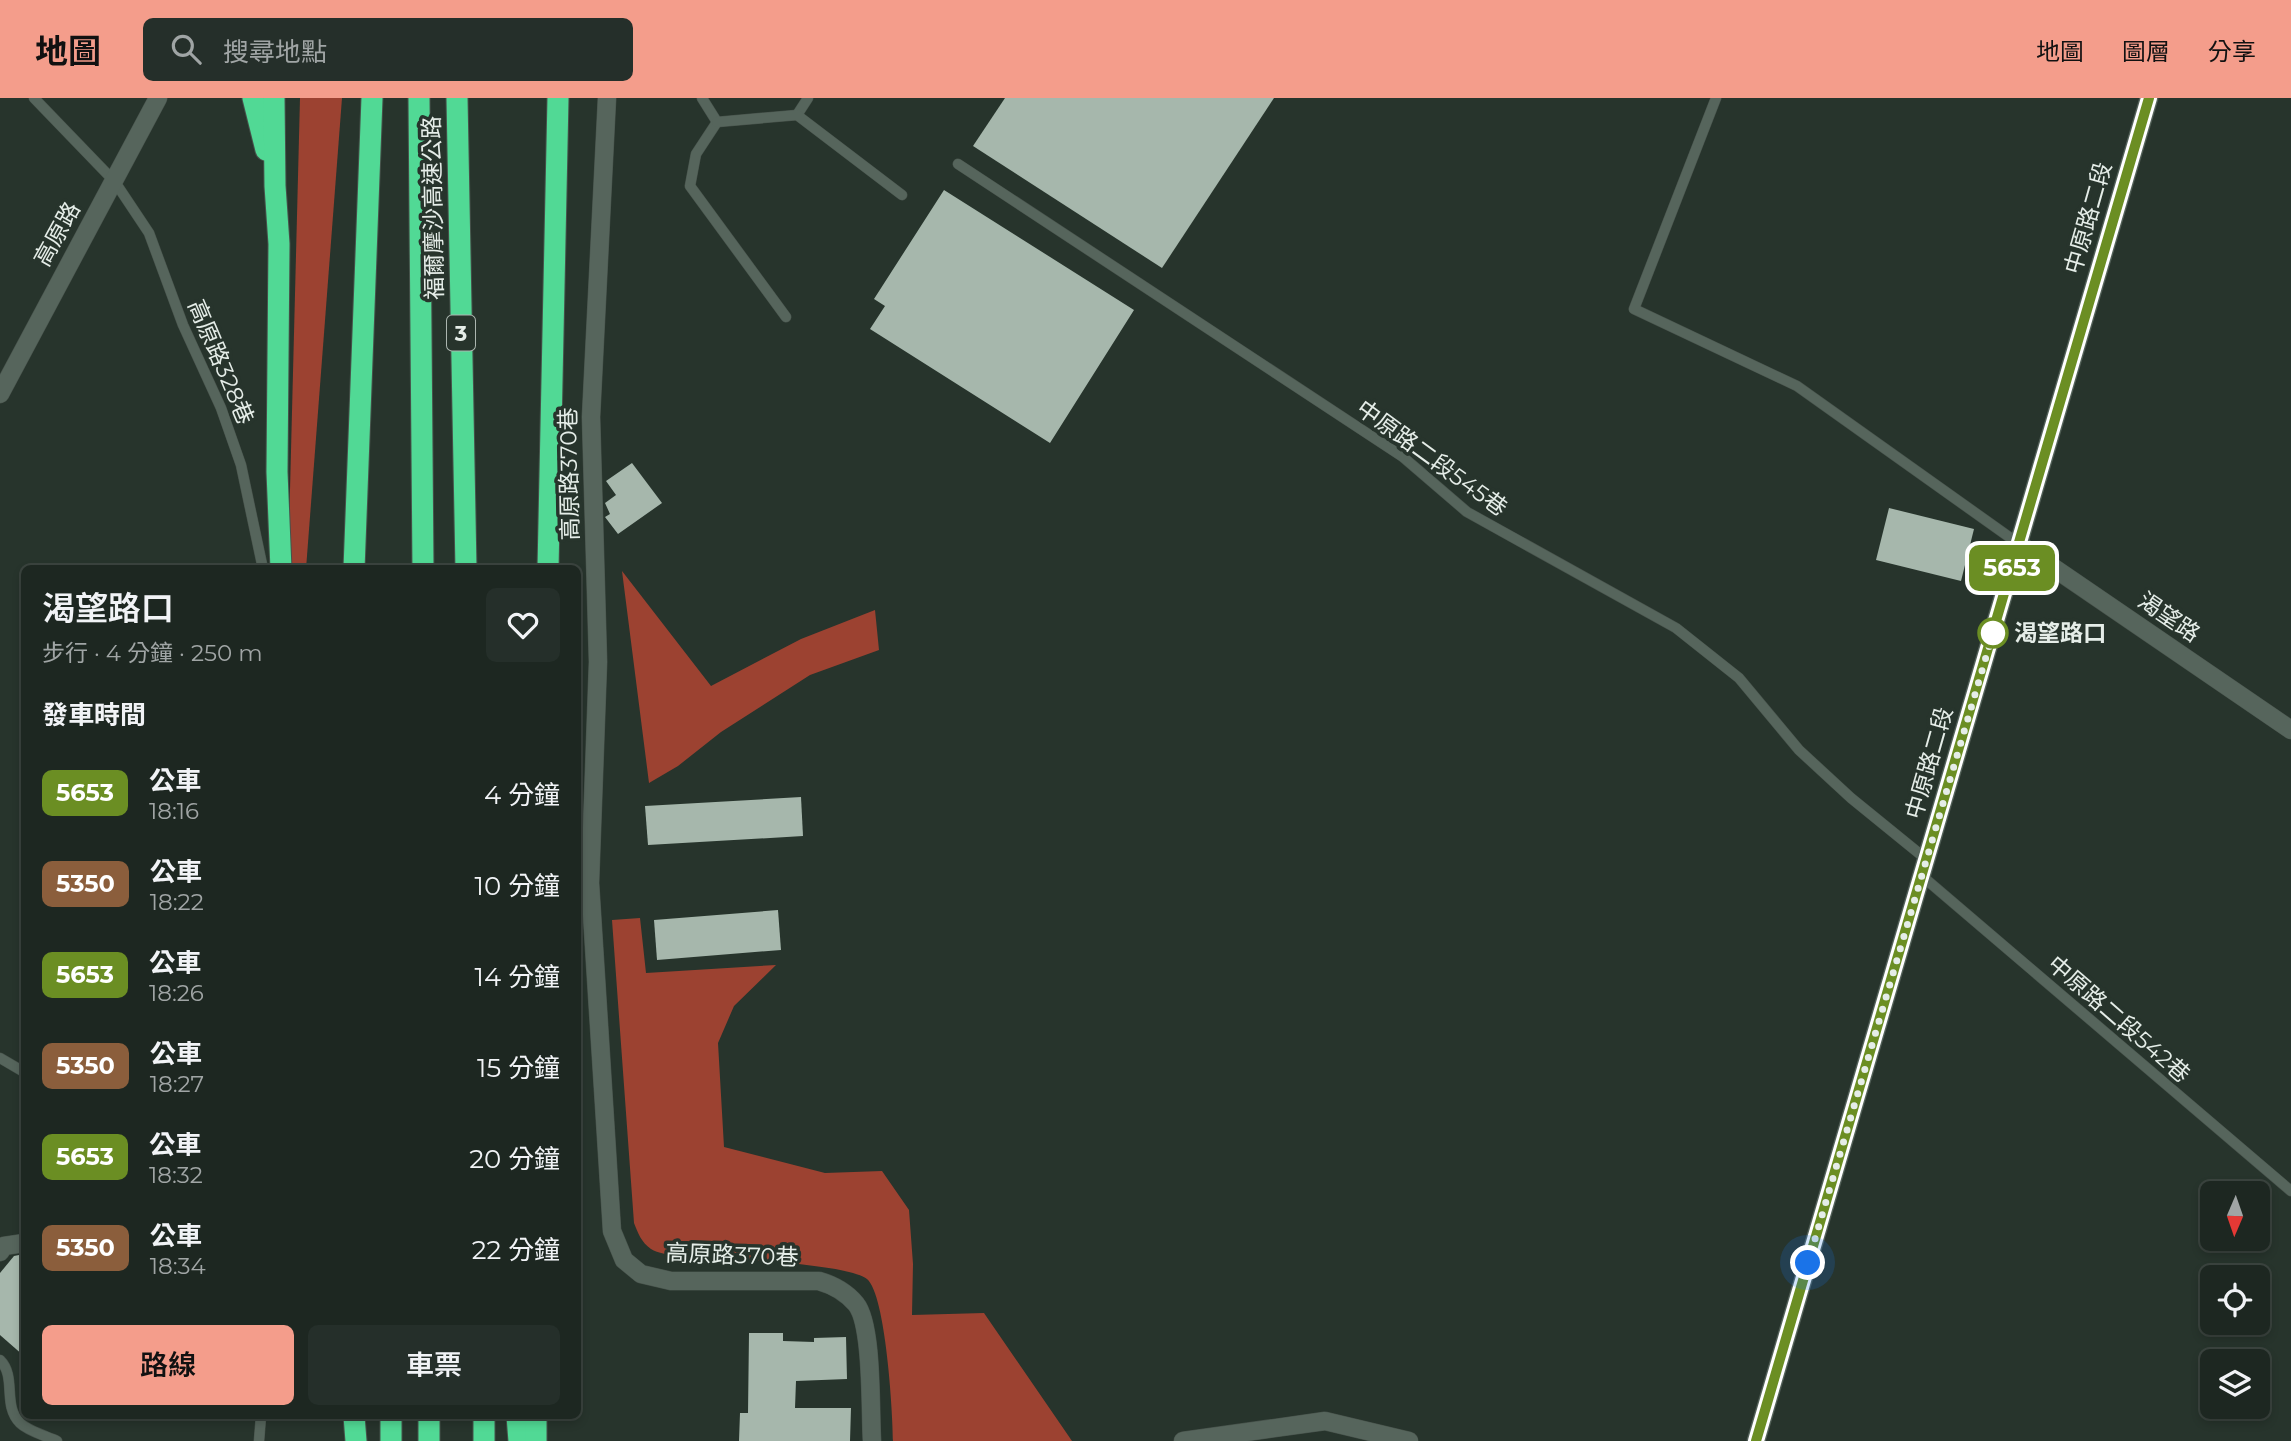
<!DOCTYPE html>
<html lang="zh-TW">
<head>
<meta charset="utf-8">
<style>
	body { margin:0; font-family:Montserrat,"Noto Sans TC",sans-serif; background:#252f2a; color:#f1f3f6; height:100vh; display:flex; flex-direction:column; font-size:26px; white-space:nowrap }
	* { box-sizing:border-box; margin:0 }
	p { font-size:23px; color:#a0a5a5 }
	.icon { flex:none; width:38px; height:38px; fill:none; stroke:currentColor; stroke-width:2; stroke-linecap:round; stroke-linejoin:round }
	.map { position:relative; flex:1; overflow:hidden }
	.details { position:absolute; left:21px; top:467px; width:560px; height:854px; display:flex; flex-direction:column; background:#1d2721; border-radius:10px; box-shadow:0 4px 10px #0003,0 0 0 2px #3b443f }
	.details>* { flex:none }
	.badge { padding:0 14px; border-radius:10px; font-size:24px; line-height:46px }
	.needle { width:46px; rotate:182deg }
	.tools { position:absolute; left:2200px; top:1083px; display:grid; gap:14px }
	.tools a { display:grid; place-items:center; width:70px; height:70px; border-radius:10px; background:#1d2721; box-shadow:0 4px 10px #0003,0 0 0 2px #3b443f; font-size:35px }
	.you { position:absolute; width:35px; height:35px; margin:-18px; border:5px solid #fff; border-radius:50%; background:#1a73e8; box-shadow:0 0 0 10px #1a73e833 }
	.map>.badge { position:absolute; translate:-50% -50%; box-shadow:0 0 0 4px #fff }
	h2 { padding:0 21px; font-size:26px; line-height:63px }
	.round { display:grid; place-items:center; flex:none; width:74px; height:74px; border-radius:10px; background:#252f2a }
	.overview { display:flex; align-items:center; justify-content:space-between; height:119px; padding:0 21px }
	h1 { font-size:33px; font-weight:600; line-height:52px }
	.cta { display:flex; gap:14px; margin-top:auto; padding:14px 21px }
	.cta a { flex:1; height:80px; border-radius:10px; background:#f49d8b; color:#111; font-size:28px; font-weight:600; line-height:80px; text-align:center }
	.cta a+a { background:#252f2a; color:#f1f3f6 }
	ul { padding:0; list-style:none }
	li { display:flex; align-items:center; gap:21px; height:91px; padding:0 21px }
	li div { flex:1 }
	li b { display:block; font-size:26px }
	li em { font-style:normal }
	li .badge { min-width:77px; font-weight:700; text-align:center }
	header { display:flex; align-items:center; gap:42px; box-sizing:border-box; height:98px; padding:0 35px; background:#f49d8b; color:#111 }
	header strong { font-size:33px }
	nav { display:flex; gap:38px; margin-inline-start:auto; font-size:24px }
	.search { width:490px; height:63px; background:#252f2a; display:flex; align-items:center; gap:18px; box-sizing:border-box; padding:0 24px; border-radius:10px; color:#a0a5a5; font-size:26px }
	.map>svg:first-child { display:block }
	.forest { fill:#9c4231 }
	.building { fill:#a6b7ac }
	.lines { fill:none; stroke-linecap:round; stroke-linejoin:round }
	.service-casing { stroke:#47524b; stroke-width:11 }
	.minor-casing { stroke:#47524b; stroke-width:19 }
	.tertiary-casing { stroke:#47524b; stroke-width:19 }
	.motorway-casing { stroke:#47524b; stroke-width:23 }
	.service { stroke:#56655c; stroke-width:10 }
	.minor { stroke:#56655c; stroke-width:18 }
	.tertiary { stroke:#56655c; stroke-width:18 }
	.motorway { stroke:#51d995; stroke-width:21 }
	.line-casing { stroke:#fff; stroke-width:16 }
	.line { stroke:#6b8e23; stroke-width:10 }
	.walk { stroke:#e5ede8; stroke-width:7; stroke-dasharray:0 12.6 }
	.stop-dot { fill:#fff; stroke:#6b8e23; stroke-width:3.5 }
	.labels { text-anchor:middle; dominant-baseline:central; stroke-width:7; stroke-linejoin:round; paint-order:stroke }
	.shield { fill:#27342c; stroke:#acb6b0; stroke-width:2 }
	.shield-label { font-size:21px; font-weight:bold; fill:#e5ede8 }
	.street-label { font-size:23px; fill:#e5ede8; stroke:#27342c }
	.stop-label { font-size:23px; font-weight:bold; fill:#e5ede8; stroke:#27342c; text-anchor:start }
</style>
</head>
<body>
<header>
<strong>地圖</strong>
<div class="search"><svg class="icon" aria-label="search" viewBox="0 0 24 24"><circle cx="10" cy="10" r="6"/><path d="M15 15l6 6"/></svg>搜尋地點</div>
<nav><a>地圖</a><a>圖層</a><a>分享</a></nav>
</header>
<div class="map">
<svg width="2291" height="1343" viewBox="0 0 2291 1343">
	<rect width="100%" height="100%" fill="#27342c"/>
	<g class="forest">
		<path d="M300,0H342L306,471H288Z"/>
		<path d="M622,473L711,588L801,541L875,512L879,552L810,577L721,634L678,668L649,685Z"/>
		<path d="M640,820L646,875L776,867L734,908L718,945L724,1049L825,1075L882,1073L909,1112L913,1166L912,1217L984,1215L1072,1343H893C893,1316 886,1197 867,1181C850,1167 740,1161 714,1160C698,1159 664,1159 651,1151C641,1144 638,1135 634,1125L612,822Z"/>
	</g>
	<g class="building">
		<path d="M1005,0H1274L1162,170L973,48Z"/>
		<path d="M944,92L1134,212L1050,345L870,231L885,208L874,201Z"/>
		<path d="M632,365L662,405L618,436L605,419L610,416L605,405L616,397L606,383Z"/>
		<path d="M1889,410L1974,431L1961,483L1876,462Z"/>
		<path d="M801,699L803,738L648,747L645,708Z"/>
		<path d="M778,812L781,852L657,862L654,822Z"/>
		<path d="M24,1156V1258L0,1237V1175L14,1158Z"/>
		<path d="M749,1235H783V1243L814,1244V1240L846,1239L847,1281L796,1283L795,1310H851L850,1343H739L740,1315H748Z"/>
	</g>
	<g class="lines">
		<g class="service-casing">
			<g id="service">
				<path d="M34,0L115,84L149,135L183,227L221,310L241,367L263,471"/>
				<path d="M702,0L717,24L696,56L690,88L786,219"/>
				<path d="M1716,0L1634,211L1797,288L2019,446"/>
				<path d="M797,17L808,0"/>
				<path d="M717,24L797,17L902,97"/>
				<path d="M958,66L1403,359L1467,414L1676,530L1739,580L1799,652L1851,700L1926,761"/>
				<path d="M1922,778L2291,1093"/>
				<path d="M0,960L24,974"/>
				<path d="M0,1262C17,1279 2,1307 20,1325C28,1333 46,1338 57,1343"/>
				<path d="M259,1343L261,1318"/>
			</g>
		</g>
		<g class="minor-casing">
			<g id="minor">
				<path d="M607,0L591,319L598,564L590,785L612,1133L624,1162L641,1176L671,1183H819C833,1187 846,1194 856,1206C873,1227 870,1313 872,1343"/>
				<path d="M0,1154L4,1148L24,1145"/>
				<path d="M1183,1343L1325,1323L1409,1343"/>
			</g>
		</g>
		<g class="tertiary-casing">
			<g id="tertiary">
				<path d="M0,296L158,0"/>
				<path d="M2019,446L2291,632"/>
				<path d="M1756,1343L2149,0"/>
			</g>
		</g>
		<g class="motorway-casing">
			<g id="motorway">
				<path d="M253,0L266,52"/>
				<path d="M274,0L275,88L279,146L277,374L281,471"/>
				<path d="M419,0L423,471"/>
				<path d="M457,0L466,471"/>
				<path d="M354,471L372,0"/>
				<path d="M548,471L558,0"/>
				<path d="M354,1318L356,1343"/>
				<path d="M391,1318V1343"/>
				<path d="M429,1318V1343"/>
				<path d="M484,1318V1343"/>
				<path d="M517,1318L519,1343"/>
				<path d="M536,1343V1318"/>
			</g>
		</g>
		<use href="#service" class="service"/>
		<use href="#minor" class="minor"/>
		<use href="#tertiary" class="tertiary"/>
		<use href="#motorway" class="motorway"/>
	</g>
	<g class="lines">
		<g class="line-casing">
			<path id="line" d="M1756,1343L2149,0"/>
		</g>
		<use href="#line" class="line"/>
		<path class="walk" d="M1808,1165L1996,525L1993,535"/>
	</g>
	<circle class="stop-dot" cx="1993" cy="535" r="14"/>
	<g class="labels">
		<rect class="shield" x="447" y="217.5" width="28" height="35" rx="5"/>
		<g class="shield-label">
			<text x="461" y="235">3</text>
		</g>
		<g class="street-label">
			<text transform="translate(433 110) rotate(-91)">福爾摩沙高速公路</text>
			<text transform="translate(2088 120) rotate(-74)">中原路二段</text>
			<text transform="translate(57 136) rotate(-61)">高原路</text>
			<text transform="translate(221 264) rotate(67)">高原路328巷</text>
			<text transform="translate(1432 360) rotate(36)">中原路二段545巷</text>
			<text transform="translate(569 376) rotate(-91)">高原路370巷</text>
			<text transform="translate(2169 519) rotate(34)">渴望路</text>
			<text transform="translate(1929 665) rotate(-74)">中原路二段</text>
			<text transform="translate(2119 921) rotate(41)">中原路二段542巷</text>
			<text transform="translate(732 1157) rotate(2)">高原路370巷</text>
		</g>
		<g class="stop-label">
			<text x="2014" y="535">渴望路口</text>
		</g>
	</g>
</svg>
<div class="tools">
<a><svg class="needle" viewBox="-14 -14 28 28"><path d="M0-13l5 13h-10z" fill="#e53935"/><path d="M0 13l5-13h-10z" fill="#a0a5a5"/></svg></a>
<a><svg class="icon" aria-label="locate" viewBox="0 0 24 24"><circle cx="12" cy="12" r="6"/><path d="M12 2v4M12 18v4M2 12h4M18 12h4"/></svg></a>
<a><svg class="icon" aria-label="layers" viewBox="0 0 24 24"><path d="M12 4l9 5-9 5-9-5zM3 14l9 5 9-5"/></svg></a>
</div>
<div class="you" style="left:1808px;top:1165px"></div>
<b class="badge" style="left:2012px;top:470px;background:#6b8e23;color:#fff">5653</b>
<section class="details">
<div class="overview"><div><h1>渴望路口</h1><p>步行 · 4 分鐘 · 250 m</p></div><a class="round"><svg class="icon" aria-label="heart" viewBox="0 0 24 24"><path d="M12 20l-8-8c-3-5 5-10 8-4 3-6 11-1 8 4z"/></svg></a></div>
<h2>發車時間</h2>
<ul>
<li><span class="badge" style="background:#6b8e23;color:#fff">5653</span><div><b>公車</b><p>18:16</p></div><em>4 分鐘</em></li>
<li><span class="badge" style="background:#8b5e3c;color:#fff">5350</span><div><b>公車</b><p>18:22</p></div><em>10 分鐘</em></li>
<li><span class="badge" style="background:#6b8e23;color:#fff">5653</span><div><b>公車</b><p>18:26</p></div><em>14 分鐘</em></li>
<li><span class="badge" style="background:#8b5e3c;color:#fff">5350</span><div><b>公車</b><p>18:27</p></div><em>15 分鐘</em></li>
<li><span class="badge" style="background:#6b8e23;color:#fff">5653</span><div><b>公車</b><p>18:32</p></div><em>20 分鐘</em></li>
<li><span class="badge" style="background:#8b5e3c;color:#fff">5350</span><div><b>公車</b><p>18:34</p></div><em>22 分鐘</em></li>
</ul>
<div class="cta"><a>路線</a><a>車票</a></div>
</section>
</div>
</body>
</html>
